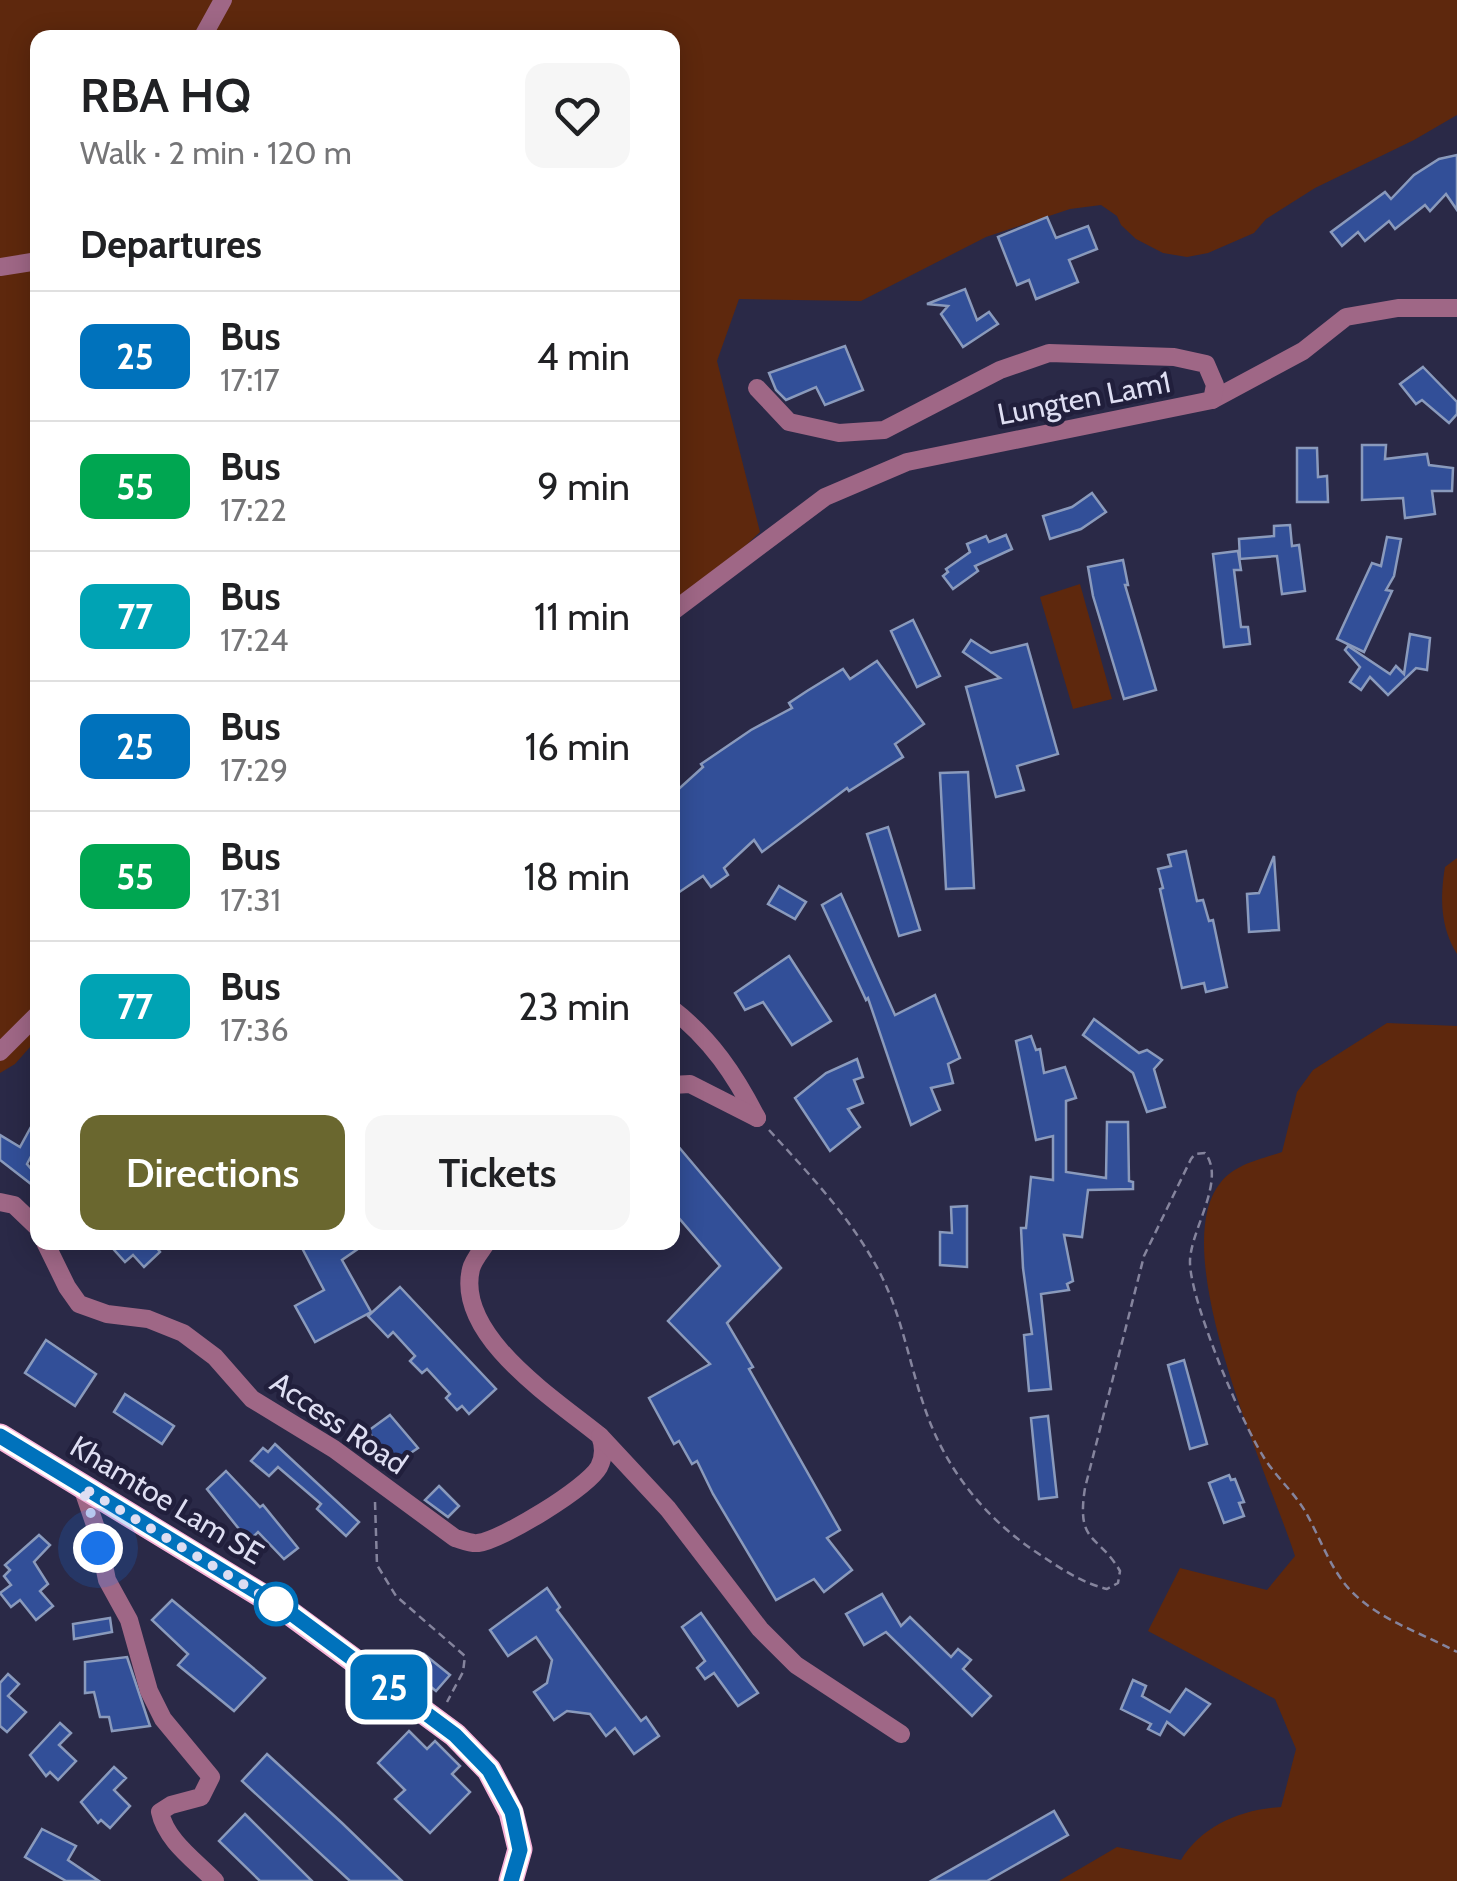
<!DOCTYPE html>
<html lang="en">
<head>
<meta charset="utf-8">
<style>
	body { margin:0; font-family:Cabin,sans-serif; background:#f6f6f6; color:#202124; height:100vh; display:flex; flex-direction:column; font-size:38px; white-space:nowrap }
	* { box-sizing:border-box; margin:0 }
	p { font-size:32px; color:#757577 }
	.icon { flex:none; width:55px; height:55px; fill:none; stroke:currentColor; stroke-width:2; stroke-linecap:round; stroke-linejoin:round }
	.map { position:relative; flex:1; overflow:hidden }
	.sheet { position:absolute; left:30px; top:30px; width:650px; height:1220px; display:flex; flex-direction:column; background:#fff; border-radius:20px; box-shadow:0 5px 25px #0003 }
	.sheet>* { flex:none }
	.badge { padding:0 20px; border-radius:15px; font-size:35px; line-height:65px }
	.you { position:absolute; width:50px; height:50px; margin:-25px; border:8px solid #fff; border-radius:50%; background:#1a73e8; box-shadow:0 0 0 15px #1a73e833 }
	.map>.badge { position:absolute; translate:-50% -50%; box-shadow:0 0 0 5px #fff }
	h2 { padding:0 50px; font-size:38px; line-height:90px }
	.round { display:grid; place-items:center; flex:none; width:105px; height:105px; border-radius:20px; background:#f6f6f6 }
	.summary { display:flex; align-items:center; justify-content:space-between; height:170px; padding:0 50px }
	h1 { font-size:48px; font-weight:600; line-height:75px }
	.action { display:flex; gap:20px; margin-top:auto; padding:20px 50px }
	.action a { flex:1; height:115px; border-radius:20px; background:#6a672f; color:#fff; font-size:40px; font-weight:600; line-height:115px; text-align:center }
	.action a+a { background:#f6f6f6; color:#202124 }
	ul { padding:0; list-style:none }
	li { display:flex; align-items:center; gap:30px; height:130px; padding:0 50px; border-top:2px solid #e0e0e0 }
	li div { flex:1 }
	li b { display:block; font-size:38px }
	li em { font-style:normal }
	li .badge { min-width:110px; font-weight:700; text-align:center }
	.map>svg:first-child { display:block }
	.green { fill:#5e280d }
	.building { fill:#324f98; stroke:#8a9abc; stroke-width:2.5 }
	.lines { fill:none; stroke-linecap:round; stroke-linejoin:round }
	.path { stroke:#85849d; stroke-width:2.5; stroke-dasharray:8 5; stroke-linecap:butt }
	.minor { stroke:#9f6786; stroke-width:18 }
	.primary { stroke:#f7b2d8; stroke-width:25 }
	.line-casing { stroke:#fff; stroke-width:22 }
	.line { stroke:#0072bc; stroke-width:15 }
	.walk { stroke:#dedef2; stroke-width:10; stroke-dasharray:0 18 }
	.stop-dot { fill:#fff; stroke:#0072bc; stroke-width:5 }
	.labels { text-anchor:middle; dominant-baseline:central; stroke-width:9; stroke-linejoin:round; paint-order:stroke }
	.street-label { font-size:30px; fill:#dedef2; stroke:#211f3c }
</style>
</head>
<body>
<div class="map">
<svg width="1457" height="1881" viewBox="0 0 1457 1881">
	<rect width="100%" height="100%" fill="#2a2947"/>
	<g class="green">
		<path d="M0,0H1457V115L1414,140L1315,188L1266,219L1254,233L1208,253L1187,257L1163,253L1136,239L1121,225L1117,216L1101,205L1070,209L986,237L861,301L739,299L717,361L760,532L673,615L672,38H38V1038L15,1064L0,1073Z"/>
		<path d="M1080,584L1112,699L1073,709L1040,597Z"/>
		<path d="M1457,858V954C1440,927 1440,897 1445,867Z"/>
		<path d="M1387,1023L1457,1026V1881H1059L1117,1847L1181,1860C1201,1826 1242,1809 1281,1807L1296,1749L1275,1699L1148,1631L1180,1568L1267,1590L1295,1556C1270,1478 1163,1251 1221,1182C1235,1164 1261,1159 1282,1152L1297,1092L1313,1070Z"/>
	</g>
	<g class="building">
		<path d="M1457,155V210L1446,194L1430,211L1425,205L1395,229L1389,221L1365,241L1358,232L1342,246L1331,232L1385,192L1391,199L1414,175L1439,159Z"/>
		<path d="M1047,217L1056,238L1088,226L1097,249L1069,260L1078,282L1036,299L1029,280L1017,285L998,237Z"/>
		<path d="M965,289L977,320L989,312L998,324L963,347L941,314L948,306L927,304Z"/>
		<path d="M845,346L863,390L825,405L816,387L786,400L776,390L769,373Z"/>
		<path d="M1423,367L1457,402V414L1449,423L1422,400L1416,404L1400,384Z"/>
		<path d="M1362,445H1386L1385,459L1427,454L1429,465L1453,468L1452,491H1432L1435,514L1405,518L1403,498L1362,500Z"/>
		<path d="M1297,448H1317L1318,477L1327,476L1328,502H1297Z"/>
		<path d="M1092,493L1106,512L1081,529L1050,539L1043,516L1072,507Z"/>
		<path d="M1290,525L1292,546L1299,545L1305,591L1282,594L1277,556L1240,559L1239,539L1274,536V526Z"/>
		<path d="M1006,535L1012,549L975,566L978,571L953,589L943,576L948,572L946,569L970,552L967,544L986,536L989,542Z"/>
		<path d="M1387,537L1401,539L1394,576L1386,590L1392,591L1364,652L1337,639L1372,563L1381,566Z"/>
		<path d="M1238,551L1241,570H1234L1241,627H1248L1250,644L1224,647L1213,554Z"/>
		<path d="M1123,560L1128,585H1125L1156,690L1124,699L1093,596L1088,567Z"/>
		<path d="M913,620L940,676L917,687L891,631Z"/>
		<path d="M1410,634L1430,638L1427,670L1416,668L1388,695L1370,677L1361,690L1350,682L1360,667L1345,650L1348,646L1390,674L1396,666L1404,674Z"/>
		<path d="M971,640L991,653L1027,644L1058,754L1017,766L1024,790L996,797L966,687L1000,678L963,652Z"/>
		<path d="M877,661L924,724L895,744L903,757L849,791L847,788L762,852L754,840L724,868L728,875L711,887L703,876L672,897V795L703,767L701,764L751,730L792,708L789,703L807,691L843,669L850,679Z"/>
		<path d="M968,772L974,888L946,889L940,773Z"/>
		<path d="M888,827L920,930L899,936L867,834Z"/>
		<path d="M1186,851L1197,901L1203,900L1209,921L1213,920L1227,987L1206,992L1204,983L1182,988L1160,889L1163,888L1158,869L1171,866L1168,855Z"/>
		<path d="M1274,856L1279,930L1249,932L1247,894L1259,893Z"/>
		<path d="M779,886L806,902L795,919L768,904Z"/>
		<path d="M841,894L895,1015L935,995L960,1058L948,1064L953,1083L931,1088L940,1110L911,1125L868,998L866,1000L822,905Z"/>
		<path d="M789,956L831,1021L792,1045L763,1002L745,1010L735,993Z"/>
		<path d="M1094,1019L1139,1053L1147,1050L1162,1060L1154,1069L1165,1107L1147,1112L1133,1073L1083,1035Z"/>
		<path d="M1031,1036L1036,1050L1040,1049L1044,1073L1065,1067L1076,1098L1066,1101V1172L1106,1178L1107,1122H1128L1129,1181L1133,1182V1189L1088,1190L1082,1237L1064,1235L1073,1281L1067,1284L1069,1290L1041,1294L1051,1389L1029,1391L1024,1335L1032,1334L1023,1268L1021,1228H1026L1031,1177L1053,1180V1136L1036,1140L1016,1041Z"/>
		<path d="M857,1059L863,1077L854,1080L863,1103L848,1109L860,1127L830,1151L795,1098L826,1073Z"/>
		<path d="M38,1114V1143L27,1164L38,1177L31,1184L0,1160V1135L20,1147Z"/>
		<path d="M672,1139L781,1268L727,1323L753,1367L749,1369L840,1530L827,1538L852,1570L824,1592L814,1579L776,1600L713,1494L697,1461L692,1464L679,1441L674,1444L649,1398L710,1364L668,1321L720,1266L672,1210Z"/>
		<path d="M967,1206V1267L940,1265V1232L952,1233L951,1207Z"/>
		<path d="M107,1242H152L160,1252L144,1267L133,1255L125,1262Z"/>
		<path d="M312,1242H368L342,1260L371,1312L315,1342L295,1306L324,1290L302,1248Z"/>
		<path d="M400,1287L496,1389L469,1414L462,1406L457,1410L446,1398L450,1394L427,1369L422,1373L410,1361L415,1356L393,1332L388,1337L368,1316Z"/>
		<path d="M46,1340L96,1374L75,1406L25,1373Z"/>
		<path d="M1184,1360L1207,1444L1190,1449L1168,1365Z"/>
		<path d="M125,1394L174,1426L162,1444L114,1412Z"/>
		<path d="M390,1415L418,1448L393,1465L368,1431Z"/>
		<path d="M1048,1416L1057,1497L1039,1499L1031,1418Z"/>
		<path d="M275,1444L359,1522L346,1536L317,1509L321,1504L278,1467L269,1476L251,1461L263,1448L268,1452Z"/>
		<path d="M226,1471L260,1507L263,1505L298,1548L284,1559L258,1532L250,1540L239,1529L207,1489Z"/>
		<path d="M1229,1475L1231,1480L1235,1479L1244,1502L1239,1503L1244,1516L1224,1523L1209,1483Z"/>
		<path d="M439,1486L459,1506L448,1517L425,1500Z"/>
		<path d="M39,1535L50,1545L34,1562L48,1584L40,1591L53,1606L36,1620L20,1600L11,1607L0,1593L11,1585L4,1576L10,1570L5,1565Z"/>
		<path d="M547,1588L560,1607L557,1610L641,1721L646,1717L659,1736L634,1754L615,1728L606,1736L590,1714L567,1711L554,1720L534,1692L547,1683L552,1660L536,1637L508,1656L490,1630Z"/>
		<path d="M882,1594L901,1626L910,1617L951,1657L958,1649L971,1660L963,1669L991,1696L972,1716L886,1632L864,1645L846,1614Z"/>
		<path d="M172,1600L265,1678L234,1711L178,1665L188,1654L152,1620Z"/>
		<path d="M701,1613L758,1693L738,1706L714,1673L705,1679L697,1668L705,1661L682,1627Z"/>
		<path d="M110,1618L112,1632L74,1639L73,1624Z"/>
		<path d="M424,1654L450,1675L436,1691L410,1670Z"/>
		<path d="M127,1657L150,1726L112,1731L109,1717H100L94,1692L85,1693V1662Z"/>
		<path d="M8,1674L19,1684L8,1696L26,1712L7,1732L0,1726V1683Z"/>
		<path d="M1133,1680L1146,1686L1142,1696L1170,1712L1186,1689L1210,1704L1184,1735L1167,1722L1160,1735L1148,1729L1151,1724L1121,1709Z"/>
		<path d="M60,1723L71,1733L59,1745L76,1761L58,1780L50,1772L46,1776L30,1755Z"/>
		<path d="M409,1731L427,1749L435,1741L460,1766L452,1774L470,1792L430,1833L395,1799L405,1790L378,1763Z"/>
		<path d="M267,1754L342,1823L402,1881H350L242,1781Z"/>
		<path d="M114,1767L126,1778L114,1790L130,1806L110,1828L101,1820L98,1823L81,1802Z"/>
		<path d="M1054,1811L1068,1835L987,1881H931Z"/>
		<path d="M245,1814L312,1881H260L219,1841Z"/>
		<path d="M42,1829L76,1846L68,1860L99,1881H66L25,1857Z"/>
	</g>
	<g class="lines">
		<g class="path">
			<path d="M769,1130C810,1175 853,1220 881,1275C902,1317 909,1362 924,1406C944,1466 981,1514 1033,1550C1057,1566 1079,1582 1107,1589L1118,1583L1120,1571C1098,1533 1076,1545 1085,1488L1144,1256L1191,1159L1195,1154L1205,1153C1227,1180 1189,1232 1190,1263C1191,1303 1241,1421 1263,1456C1275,1476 1293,1491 1305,1511C1320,1537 1330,1569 1351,1591C1379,1620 1422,1633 1457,1652"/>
			<path d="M375,1502L377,1565L396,1596L465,1656L463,1672L447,1702"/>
		</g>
		<g class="minor">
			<path d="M202,38L223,0"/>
			<path d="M0,267L38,261"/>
			<path d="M1212,400L1303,351L1346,317L1398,308H1457"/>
			<path d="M672,612L825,497L907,462L1212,400L1215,385L1206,364L1174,357L1049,353L1000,370L884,430L839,433L789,422L757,388"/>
			<path d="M672,1009C711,1039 735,1075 757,1118"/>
			<path d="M0,1052L38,1014"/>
			<path d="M672,1085L690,1084L757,1118"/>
			<path d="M0,1202L14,1205L38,1228"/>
			<path d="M45,1242L67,1287L79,1304L107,1314L148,1319L183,1333L215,1357L252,1399L334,1449L455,1538C462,1540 471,1544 478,1543C502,1540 587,1488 599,1467C604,1457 604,1446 600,1436C556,1400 455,1336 471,1269C473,1260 482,1250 487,1242"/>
			<path d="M600,1436L668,1509L760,1629L796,1665L901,1734"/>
			<path d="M82,1487L97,1531L107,1580L129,1620L149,1691L163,1719L211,1777L201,1797L171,1805L160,1812C166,1841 196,1861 215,1881"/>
		</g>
		<path class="primary" d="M0,1436L287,1611L455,1735L489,1770L511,1812L520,1849L511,1881"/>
	</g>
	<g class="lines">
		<g class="line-casing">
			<path id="line" d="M0,1436L288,1611L455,1735L489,1770L512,1812L520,1850L511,1881"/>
		</g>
		<use href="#line" class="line"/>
		<path class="walk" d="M98,1548L97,1532L82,1487L281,1607L276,1604"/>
	</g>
	<circle class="stop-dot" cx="276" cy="1604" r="20"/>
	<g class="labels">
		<g class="street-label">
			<text transform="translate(1084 398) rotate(-11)">Lungten Lam1</text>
			<text transform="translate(339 1423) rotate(34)">Access Road</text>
			<text transform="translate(167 1500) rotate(31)">Khamtoe Lam SE</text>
		</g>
	</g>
</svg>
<div class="you" style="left:98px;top:1548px"></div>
<b class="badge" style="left:389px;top:1687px;background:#0072bc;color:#fff">25</b>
<section class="sheet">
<div class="summary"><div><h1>RBA HQ</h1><p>Walk · 2 min · 120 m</p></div><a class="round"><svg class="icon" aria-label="heart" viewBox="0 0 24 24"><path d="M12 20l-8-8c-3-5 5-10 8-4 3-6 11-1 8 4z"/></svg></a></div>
<h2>Departures</h2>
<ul>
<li><span class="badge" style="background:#0072bc;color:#fff">25</span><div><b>Bus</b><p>17:17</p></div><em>4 min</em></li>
<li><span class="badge" style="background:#00a651;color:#fff">55</span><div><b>Bus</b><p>17:22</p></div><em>9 min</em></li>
<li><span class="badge" style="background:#00a3b4;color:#fff">77</span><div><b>Bus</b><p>17:24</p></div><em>11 min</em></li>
<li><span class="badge" style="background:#0072bc;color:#fff">25</span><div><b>Bus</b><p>17:29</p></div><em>16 min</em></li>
<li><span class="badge" style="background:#00a651;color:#fff">55</span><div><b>Bus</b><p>17:31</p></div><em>18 min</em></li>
<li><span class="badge" style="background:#00a3b4;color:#fff">77</span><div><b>Bus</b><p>17:36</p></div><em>23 min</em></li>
</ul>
<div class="action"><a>Directions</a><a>Tickets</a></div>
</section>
</div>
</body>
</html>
